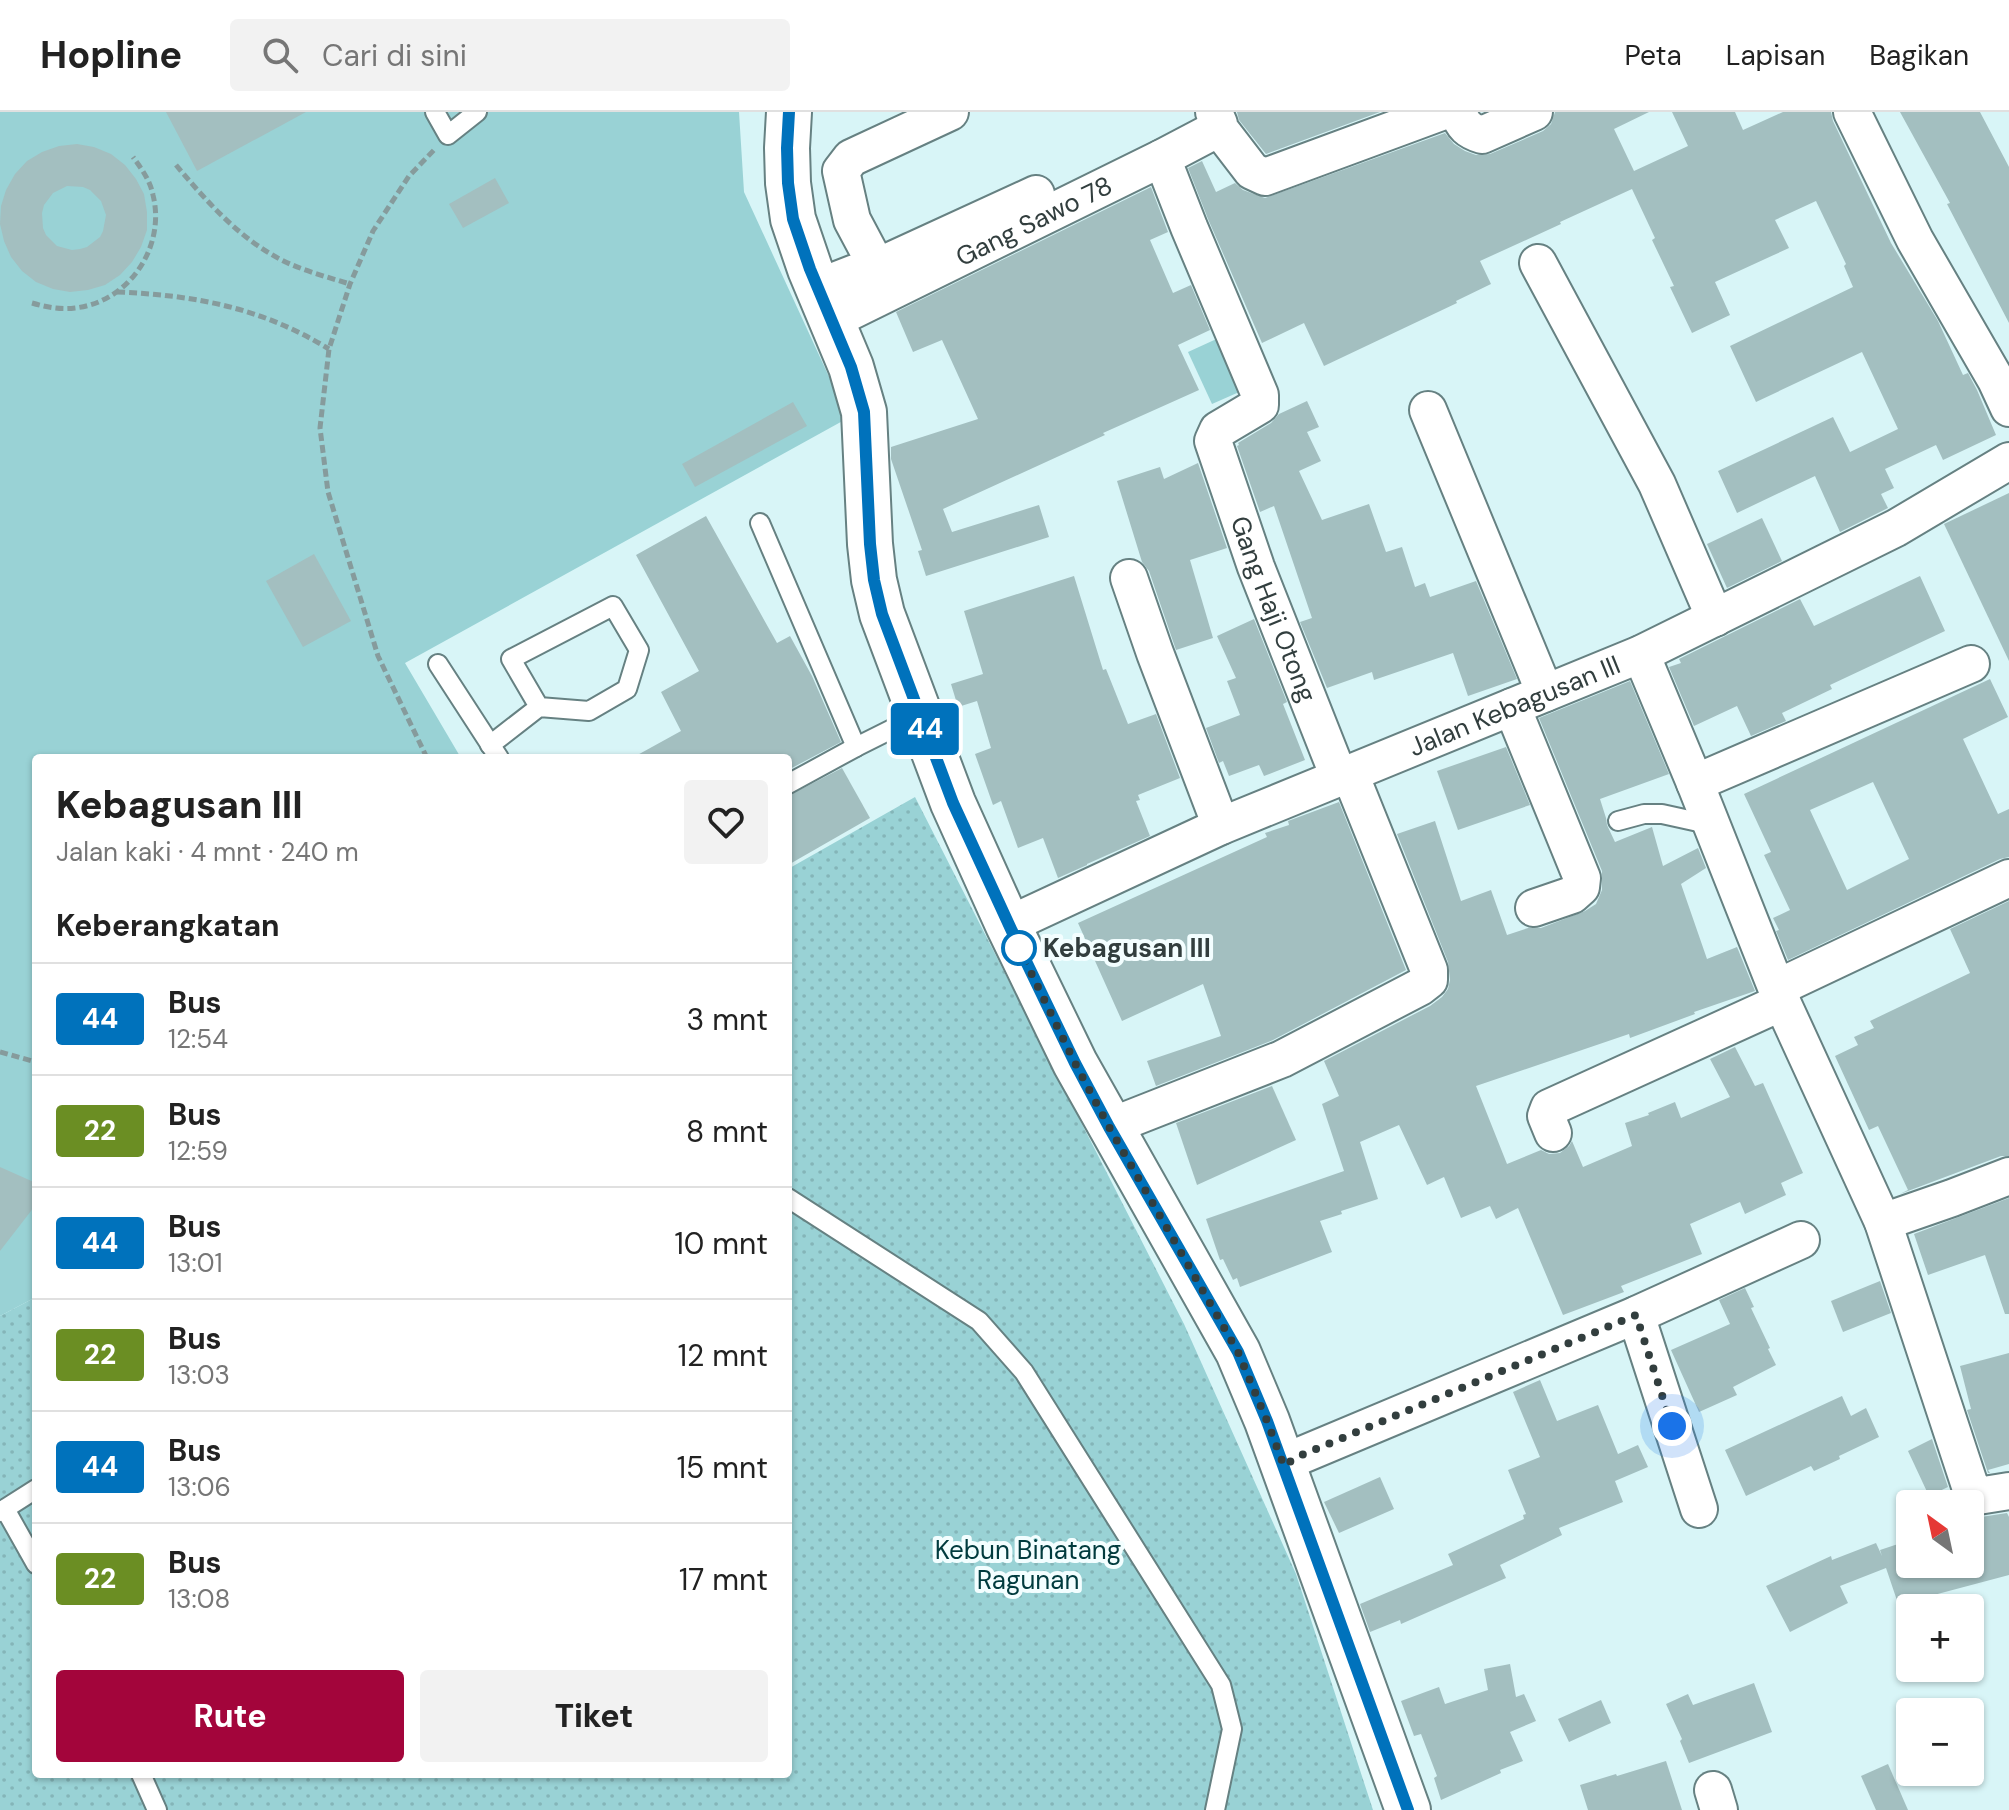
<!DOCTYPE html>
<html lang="id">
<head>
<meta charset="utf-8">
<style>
	body { margin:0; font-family:"DM Sans",sans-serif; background:#f2f2f2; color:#222; height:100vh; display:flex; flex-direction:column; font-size:30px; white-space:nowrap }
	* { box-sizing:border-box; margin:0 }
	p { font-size:26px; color:#767676 }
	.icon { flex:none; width:44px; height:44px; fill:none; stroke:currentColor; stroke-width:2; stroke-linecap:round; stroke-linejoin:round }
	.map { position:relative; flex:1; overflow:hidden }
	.drawer { position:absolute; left:32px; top:642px; width:760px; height:1024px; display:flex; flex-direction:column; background:#fff; border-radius:8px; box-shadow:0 2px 6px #0004 }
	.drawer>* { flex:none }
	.badge { padding:0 16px; border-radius:6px; font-size:28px; line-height:52px }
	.needle { width:52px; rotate:327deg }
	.controls { position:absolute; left:1896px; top:1378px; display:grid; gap:16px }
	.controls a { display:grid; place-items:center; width:88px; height:88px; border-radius:8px; background:#fff; box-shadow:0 2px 6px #0004; font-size:40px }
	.you { position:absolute; width:40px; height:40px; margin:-20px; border:6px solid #fff; border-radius:50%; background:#1a73e8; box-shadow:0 0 0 12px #1a73e833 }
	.map>.badge { position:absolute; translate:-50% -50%; box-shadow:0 0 0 4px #fff }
	h2 { padding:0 24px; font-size:30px; line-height:72px }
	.round { display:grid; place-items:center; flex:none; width:84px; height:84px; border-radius:8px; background:#f2f2f2 }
	.headline { display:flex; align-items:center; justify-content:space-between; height:136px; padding:0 24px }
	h1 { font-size:38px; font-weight:800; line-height:60px }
	.action { display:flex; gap:16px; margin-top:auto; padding:16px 24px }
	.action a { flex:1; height:92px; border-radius:8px; background:#a3053b; color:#fff; font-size:32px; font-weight:800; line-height:92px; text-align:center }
	.action a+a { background:#f2f2f2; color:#222 }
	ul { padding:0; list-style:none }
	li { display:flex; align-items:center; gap:24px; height:112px; padding:0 24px; border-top:2px solid #e0e0e0 }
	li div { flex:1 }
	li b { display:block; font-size:30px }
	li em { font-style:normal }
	li .badge { min-width:88px; font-weight:700; text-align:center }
	header { display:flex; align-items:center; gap:48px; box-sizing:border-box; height:112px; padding:0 40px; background:#fff; border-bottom:2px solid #e0e0e0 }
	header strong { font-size:38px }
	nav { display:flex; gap:44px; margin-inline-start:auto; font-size:28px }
	.search { width:560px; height:72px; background:#f2f2f2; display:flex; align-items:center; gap:20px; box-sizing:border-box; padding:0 28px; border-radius:8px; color:#767676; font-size:30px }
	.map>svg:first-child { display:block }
	.green { fill:#99d2d5 }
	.park { fill:url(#park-dots) }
	.building { fill:#a3bfc0; fill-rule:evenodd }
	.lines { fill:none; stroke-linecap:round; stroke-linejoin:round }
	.service-casing { stroke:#668182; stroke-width:22 }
	.minor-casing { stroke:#668182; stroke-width:40 }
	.secondary-casing { stroke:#668182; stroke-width:48 }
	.path { stroke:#869b9c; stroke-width:5; stroke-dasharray:8 4; stroke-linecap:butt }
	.service { stroke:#fff; stroke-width:18 }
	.minor { stroke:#fff; stroke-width:36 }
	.secondary { stroke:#fff; stroke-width:44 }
	.line-casing { stroke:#fff; stroke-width:18 }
	.line { stroke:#0072bc; stroke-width:12 }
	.walk { stroke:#323e3e; stroke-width:8; stroke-dasharray:0 14.4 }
	.stop-dot { fill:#fff; stroke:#0072bc; stroke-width:4 }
	.labels { text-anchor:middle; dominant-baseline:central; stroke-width:8; stroke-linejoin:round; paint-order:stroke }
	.street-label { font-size:26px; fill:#323e3e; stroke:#f3feff }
	.stop-label { font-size:26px; font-weight:bold; fill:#323e3e; stroke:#f3feff; text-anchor:start }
	.park-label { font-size:26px; fill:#013b3e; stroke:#f3feff }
</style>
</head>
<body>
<header>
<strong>Hopline</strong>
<div class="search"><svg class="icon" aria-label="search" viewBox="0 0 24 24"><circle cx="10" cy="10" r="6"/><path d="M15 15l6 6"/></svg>Cari di sini</div>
<nav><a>Peta</a><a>Lapisan</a><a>Bagikan</a></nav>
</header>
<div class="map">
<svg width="2009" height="1698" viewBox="0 0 2009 1698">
	<defs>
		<pattern id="park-dots" width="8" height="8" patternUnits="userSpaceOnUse" patternTransform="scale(2)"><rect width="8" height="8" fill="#99d2d5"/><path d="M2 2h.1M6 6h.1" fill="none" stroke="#84b5b8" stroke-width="1.8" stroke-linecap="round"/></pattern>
	</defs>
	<rect width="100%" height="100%" fill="#d8f5f7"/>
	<g class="green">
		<path d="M0,0H739L744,80L848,306L405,551L461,646H36V1185L0,1204Z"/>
		<path d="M1223,224L1246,277L1212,292L1188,240Z"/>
	</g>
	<path class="park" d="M915,685L1184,1212L1296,1462L1373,1698H0V1204L36,1185V1662H788V757Z"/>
	<g class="building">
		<path d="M166,0H306L197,59Z"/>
		<path d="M1237,0H1380L1266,42L1239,8Z"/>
		<path d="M1555,0H1649L1614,17L1634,59L1688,34L1672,0H1735L1743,18L1783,0H1831L1833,9L1891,131L1938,209L1963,263L1968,261L1977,278L1996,323L1943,348L1936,333L1885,357L1894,376L1881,382L1888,396L1840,420L1815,364L1737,401L1718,359L1833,305L1850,340L1898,317L1862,240L1756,290L1730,234L1853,175L1844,154L1846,152L1816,89L1775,108L1789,136L1715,170L1730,203L1692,221L1670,175L1674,174L1652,128L1655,126L1632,77L1560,110L1561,112L1480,149L1491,172L1456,189L1457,191L1324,254L1304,211L1262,231L1208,107L1188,56L1202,49L1216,80L1235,71L1243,78L1265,86L1445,21L1454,32L1465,39L1476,43L1490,42L1543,19L1551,12Z"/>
		<path d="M1900,0H1980L2009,55V211L1947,92L1950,91Z"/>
		<path d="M77,32L94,35L111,42L125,53L136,67L144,82L147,100V118L141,135L132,150L120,163L105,173L88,178L70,180L53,177L36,170L22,159L11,145L4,129L0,112L1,94L6,78L15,62L27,49L42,40L59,34ZM67,74L83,75L90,78L101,89L106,103L103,119L100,125L87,135L80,137L72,138L57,134L46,123L43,116L42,101L44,93L53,81Z"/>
		<path d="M495,66L509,91L463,116L449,92Z"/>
		<path d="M1151,75L1168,120L1150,128L1173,181L1191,173L1210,218L1178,233L1199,278L1103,321L1105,323L943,397L952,420L1039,393L1049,425L926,464L918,439L922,438L891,347V335L978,307L942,228L913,240L896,200Z"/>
		<path d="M1307,289L1319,315L1307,320L1321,349L1299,359L1322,408L1369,392L1386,440L1402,435L1415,475L1425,471L1430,485L1476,469L1517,567L1468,584L1453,541L1374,568L1372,560L1327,576L1300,510L1312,506L1274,394L1260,400L1237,334L1239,333L1238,331L1271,311L1279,302Z"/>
		<path d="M793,290L807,314L695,375L682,352Z"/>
		<path d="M1198,351L1227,436L1190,448L1213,526L1176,538L1149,459L1142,450L1117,369L1160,355L1164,367Z"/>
		<path d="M2009,381V549L1944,412Z"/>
		<path d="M706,404L777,531L790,524L812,564L841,630L788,658V646H632L681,619L661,580L699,559L636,443Z"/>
		<path d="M1762,406L1782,449L1727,476L1707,432Z"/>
		<path d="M314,442L351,509L303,535L266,469Z"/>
		<path d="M1074,464L1103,558L1106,557L1128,612L1156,602L1180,666L1138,683L1140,688L1136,689L1150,724L1087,752V753L1058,766L1043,726L1018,736L1001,689L993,693L975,642L991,636L977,589L958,595L951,572L983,562L964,499Z"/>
		<path d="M1920,464L1945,519L1830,573L1832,577L1782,601L1786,609L1751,624L1737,594L1694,614L1669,555L1681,551L1679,547L1800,487L1814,514Z"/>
		<path d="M1254,507L1287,590L1283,592L1305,648L1264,664L1259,653L1229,664L1223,649L1219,651L1206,616L1240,603L1227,569L1236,566L1217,524Z"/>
		<path d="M1990,567L2008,605L1963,627L1998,702L2009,697V745L2000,747L1788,848L1776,819L1779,818L1773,806L1790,798L1764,743L1771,740L1744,682ZM1873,670L1909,747L1847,778L1810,698Z"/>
		<path d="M1630,569L1669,662L1600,687L1606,706L1607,713L1615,730L1652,715L1663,754L1698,736L1706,756L1681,772L1707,847L1737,835L1755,879L1694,900L1695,902L1630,926L1629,922L1476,974L1507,1052L1541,1038L1549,1042L1560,1041L1569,1034L1572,1029L1583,1055L1632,1034L1625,1011L1649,1003L1648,1001L1675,990L1681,1006L1730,985L1710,947L1735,935L1755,974L1763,971L1803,1061L1781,1071L1786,1083L1745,1102L1740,1090L1690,1112L1702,1142L1621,1174L1624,1180L1563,1203L1518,1096L1496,1107L1490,1094L1461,1106L1444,1065L1427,1073L1399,1013L1360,1030L1378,1087L1341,1099L1342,1102L1320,1109L1332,1140L1240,1175L1237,1166L1233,1168L1223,1147L1220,1148L1206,1107L1344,1059L1322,992L1339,984L1324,949L1430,894L1442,885L1448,877L1450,868L1448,850L1397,722L1435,709L1461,789L1491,778L1507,823L1528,816H1541L1585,799L1596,792L1602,778V759L1539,606Z"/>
		<path d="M1506,635L1530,693L1458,718L1437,659Z"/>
		<path d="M842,656L870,706L788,753V684Z"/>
		<path d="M1339,690L1406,858L1273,928L1156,974L1147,949L1221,924L1203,872L1122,909L1078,811L1267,725L1265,721L1289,713L1288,709Z"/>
		<path d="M2009,789V1044H2001L1900,1082L1908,1078L1878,1014L1869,1018L1835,944L1858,933L1854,925L1874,916L1870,909L1970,861L1950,817Z"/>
		<path d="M1272,974L1296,1028L1197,1073L1176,1011Z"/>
		<path d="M0,1055L36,1071V1090L31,1099L0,1139Z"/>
		<path d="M2009,1086V1202H2005L1985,1143L1928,1163L1914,1122Z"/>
		<path d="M1880,1169L1891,1201L1843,1220L1831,1189Z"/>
		<path d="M1745,1176L1754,1195L1751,1196L1770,1236L1768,1237L1776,1253L1733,1275L1737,1283L1699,1300L1671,1238L1730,1212L1719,1188Z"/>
		<path d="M2009,1241V1352L1988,1358L1990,1361H1988L1967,1298L1971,1297L1960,1254Z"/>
		<path d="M1540,1268L1557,1309L1598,1293L1618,1342L1638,1333L1648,1355L1615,1369L1623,1390L1559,1416L1562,1423L1500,1453L1506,1466L1401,1512L1400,1508L1370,1520L1360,1492L1453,1453L1448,1442L1524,1407L1523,1403L1526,1402L1508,1358L1540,1345L1513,1280Z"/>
		<path d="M1842,1284L1851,1304L1866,1296L1879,1325L1839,1344L1840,1347L1814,1359L1811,1354L1746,1384L1725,1338Z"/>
		<path d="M1932,1327L1948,1375L1929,1384L1908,1339Z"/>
		<path d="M1380,1365L1394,1397L1339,1421L1324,1390Z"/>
		<path d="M2007,1401L2009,1405V1463L1930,1484L1932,1492L1919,1496H1910V1514L1906,1515L1886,1456L1840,1474L1848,1491L1790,1520L1766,1474L1831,1444L1832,1448L1876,1431L1882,1444L1880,1438L1910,1428V1452H1970V1404L1981,1405Z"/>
		<path d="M1510,1552L1516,1585L1524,1582L1536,1609L1510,1620L1523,1649L1500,1658L1501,1661L1441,1688L1434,1666L1437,1664L1421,1622L1414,1624L1401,1589L1439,1575L1445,1592L1488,1578L1484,1557Z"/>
		<path d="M1754,1571L1772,1620L1689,1651L1680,1629L1682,1627L1666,1592L1688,1582L1693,1593Z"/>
		<path d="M1601,1588L1611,1611L1569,1630L1558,1607Z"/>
		<path d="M1666,1649L1682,1698H1588L1580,1673L1616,1662L1617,1664Z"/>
		<path d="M1888,1652L1908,1698H1876L1861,1664Z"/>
	</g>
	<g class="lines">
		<g class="service-casing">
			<g id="service">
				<path d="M435,0L448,23L477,0"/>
				<path d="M760,411L856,635L788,672"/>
				<path d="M438,552L499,646"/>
				<path d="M490,633L539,595L589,599L627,577L639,538L613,494L511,547L539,595"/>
				<path d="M856,635L920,603"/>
				<path d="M1618,709L1644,702H1662L1712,713"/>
				<path d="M788,1086L979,1209L1024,1260L1221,1573L1232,1617L1215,1698"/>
				<path d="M5,1397L36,1452"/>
				<path d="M0,1400L36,1377"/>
				<path d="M141,1662L157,1698"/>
			</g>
		</g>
		<g class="minor-casing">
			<g id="minor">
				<path d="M1214,0L1219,12V16L1252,59L1265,65L1441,0"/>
				<path d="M1459,0C1462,14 1469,19 1482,23L1534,0"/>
				<path d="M1852,0L1915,128L1996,268L2009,296"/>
				<path id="s1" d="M1162,46L1189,115L1260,283V293L1218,318L1213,329L1256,455L1339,665"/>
				<path d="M1538,151L1657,372L1715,506"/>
				<path d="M877,155L852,108L841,59L851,46L950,0"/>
				<path d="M819,175L855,161L877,155L1036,82"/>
				<path id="s2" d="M833,208L1162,46L1219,16"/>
				<path d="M1428,298L1545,581"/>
				<path d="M1129,466L1155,541L1221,714"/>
				<path d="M1641,542L1695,671L1782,890L1883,1110L1971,1377L1974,1383L1978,1384L2009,1379"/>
				<path d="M1512,595L1582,766L1581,775L1572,783L1534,796"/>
				<path d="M1695,671L1971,552"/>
				<path id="s3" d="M1008,813L1221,714L1641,542L1896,416L2009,349"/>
				<path d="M1777,876L2009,766"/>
				<path d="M1109,1015L1282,947L1420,875L1429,868V858L1350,662"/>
				<path d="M1553,1021L1546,1004L1549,996L1782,890"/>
				<path d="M1883,1110L1952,1086L2009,1064"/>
				<path d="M1636,1203L1699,1397"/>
				<path d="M1284,1354L1297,1345L1636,1203L1801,1128"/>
				<path d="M1713,1678L1719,1698"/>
			</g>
		</g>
		<g class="secondary-casing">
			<path id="secondary" d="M789,0L787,36L788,71L793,107L810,157L851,255L864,300L870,432L874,468L882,502L953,691L1008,813L1075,951L1238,1240L1267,1309L1408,1698"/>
		</g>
		<g class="path">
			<path d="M176,53C208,91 243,131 290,152C309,160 330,166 350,172"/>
			<path d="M117,180C195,183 262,196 329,237"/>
			<path d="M32,191C46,195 60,198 75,196C129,190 166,135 153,83C150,68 141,56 133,45"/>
			<path d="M427,646L378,544L328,380L320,316L329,237L350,172L373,119L409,64L434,38"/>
			<path d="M0,940L36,950"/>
		</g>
		<use href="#service" class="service"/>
		<use href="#minor" class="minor"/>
		<use href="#secondary" class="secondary"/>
	</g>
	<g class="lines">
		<g class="line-casing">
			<path id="line" d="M789,0L787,36L788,71L793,107L810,157L851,255L864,300L870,432L874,468L882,502L953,691L1022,841L1075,951L1109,1015L1238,1240L1267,1309L1408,1698"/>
		</g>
		<use href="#line" class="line"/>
		<path class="walk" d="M1019,836L1075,951L1109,1015L1238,1240L1267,1309L1284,1354L1297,1345L1636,1203L1672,1314"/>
	</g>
	<circle class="stop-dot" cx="1019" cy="836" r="16"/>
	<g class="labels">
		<g class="street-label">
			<text stroke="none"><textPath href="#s2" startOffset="224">Gang Sawo 78</textPath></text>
			<text stroke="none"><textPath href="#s1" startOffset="506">Gang Haji Otong</textPath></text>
			<text stroke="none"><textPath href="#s3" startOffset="552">Jalan Kebagusan III</textPath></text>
		</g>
		<g class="stop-label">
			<text x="1043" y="836">Kebagusan III</text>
		</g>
		<g class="park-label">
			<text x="1028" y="1438">Kebun Binatang<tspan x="1028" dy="30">Ragunan</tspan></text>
		</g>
	</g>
</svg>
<div class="controls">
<a><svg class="needle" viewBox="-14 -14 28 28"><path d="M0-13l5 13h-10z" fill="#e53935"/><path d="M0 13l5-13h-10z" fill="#767676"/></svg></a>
<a>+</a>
<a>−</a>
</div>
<div class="you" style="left:1672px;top:1314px"></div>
<b class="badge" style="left:925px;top:617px;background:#0072bc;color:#fff">44</b>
<section class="drawer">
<div class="headline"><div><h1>Kebagusan III</h1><p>Jalan kaki · 4 mnt · 240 m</p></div><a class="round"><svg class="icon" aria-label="heart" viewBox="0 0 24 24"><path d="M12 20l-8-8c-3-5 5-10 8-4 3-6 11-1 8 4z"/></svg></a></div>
<h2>Keberangkatan</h2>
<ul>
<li><span class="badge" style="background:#0072bc;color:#fff">44</span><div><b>Bus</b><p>12:54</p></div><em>3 mnt</em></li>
<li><span class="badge" style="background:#6b8e23;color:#fff">22</span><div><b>Bus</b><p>12:59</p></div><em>8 mnt</em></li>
<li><span class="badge" style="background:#0072bc;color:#fff">44</span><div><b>Bus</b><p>13:01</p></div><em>10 mnt</em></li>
<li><span class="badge" style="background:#6b8e23;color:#fff">22</span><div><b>Bus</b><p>13:03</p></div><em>12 mnt</em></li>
<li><span class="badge" style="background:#0072bc;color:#fff">44</span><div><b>Bus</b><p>13:06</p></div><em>15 mnt</em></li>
<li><span class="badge" style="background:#6b8e23;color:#fff">22</span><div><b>Bus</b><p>13:08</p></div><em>17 mnt</em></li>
</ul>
<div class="action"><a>Rute</a><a>Tiket</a></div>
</section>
</div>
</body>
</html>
